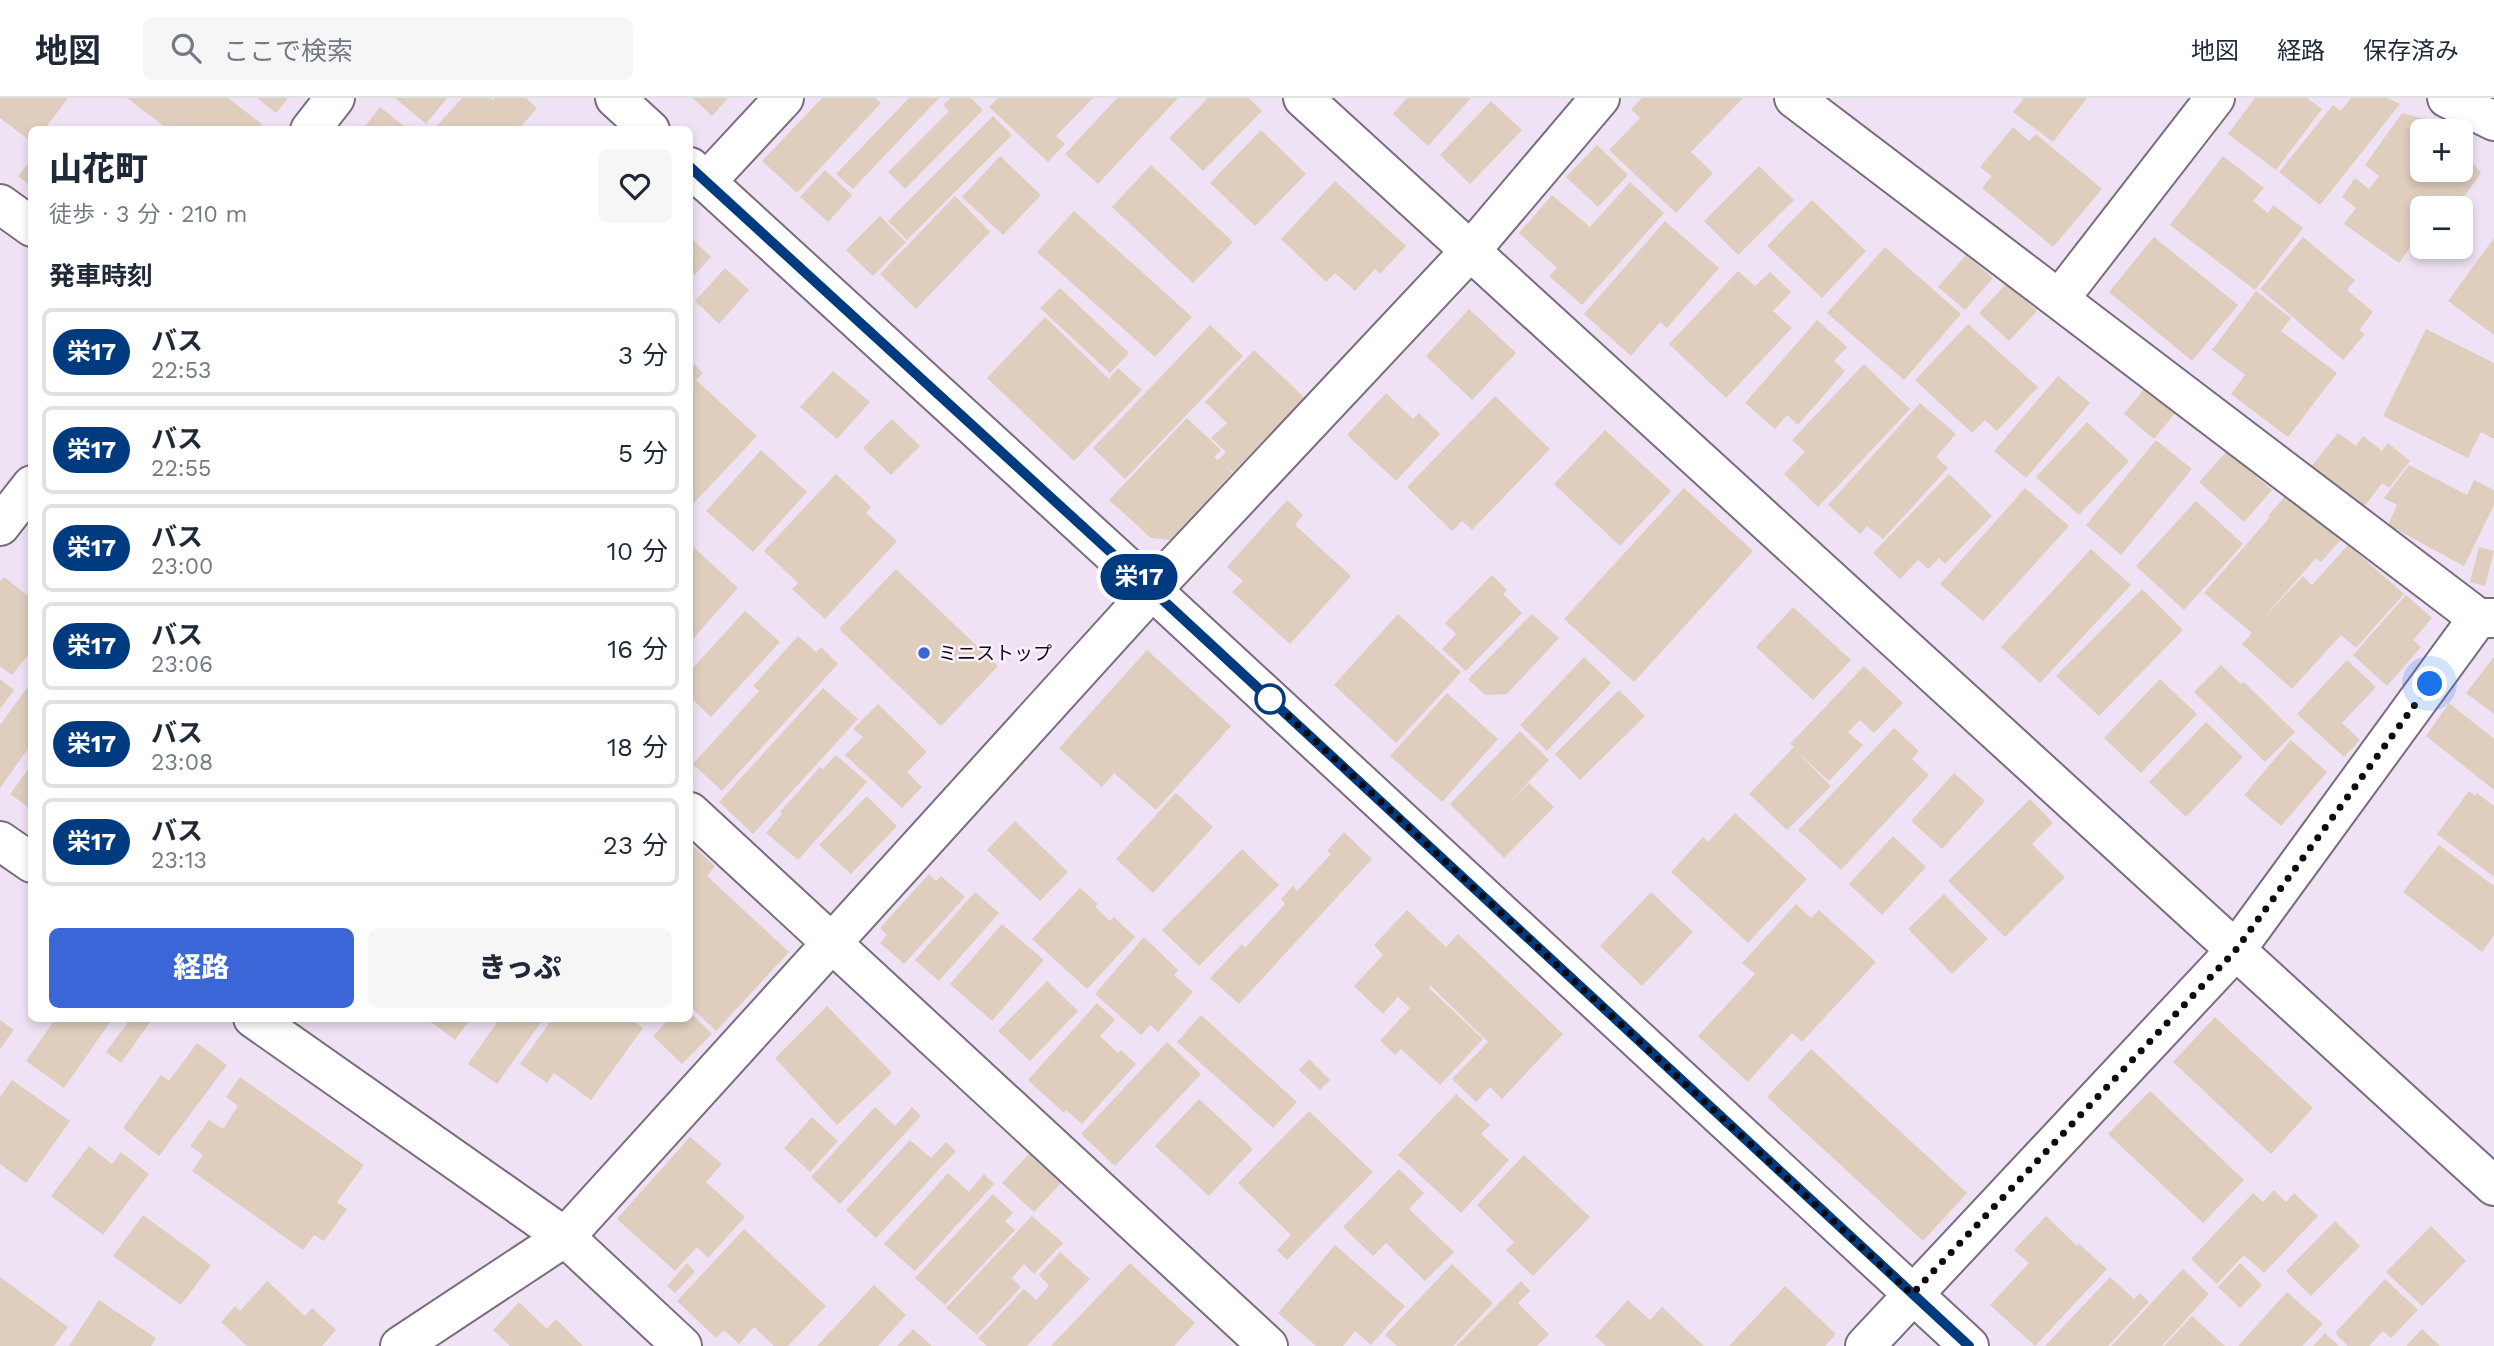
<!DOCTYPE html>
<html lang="ja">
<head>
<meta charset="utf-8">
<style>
	body { margin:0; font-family:"Work Sans","Noto Sans JP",sans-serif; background:#f6f6f7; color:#1f2937; height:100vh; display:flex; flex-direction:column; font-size:26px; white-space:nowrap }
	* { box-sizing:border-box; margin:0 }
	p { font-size:23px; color:#747a83 }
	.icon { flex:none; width:38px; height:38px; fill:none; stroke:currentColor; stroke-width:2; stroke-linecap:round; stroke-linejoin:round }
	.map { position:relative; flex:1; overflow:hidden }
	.sheet { position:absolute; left:28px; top:28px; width:665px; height:896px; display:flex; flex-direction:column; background:#fff; border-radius:10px; box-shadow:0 4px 10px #0003 }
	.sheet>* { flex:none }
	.badge { padding:0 14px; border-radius:23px; font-size:24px; line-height:46px }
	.buttons { position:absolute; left:2410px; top:21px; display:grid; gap:14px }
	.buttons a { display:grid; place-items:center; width:63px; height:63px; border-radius:10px; background:#fff; box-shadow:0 4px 10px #0003; font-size:35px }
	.you { position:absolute; width:35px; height:35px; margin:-18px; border:5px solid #fff; border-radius:50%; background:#1a73e8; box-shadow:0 0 0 10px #1a73e833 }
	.map>.badge { position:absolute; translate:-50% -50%; box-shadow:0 0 0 4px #fff }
	h2 { padding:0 21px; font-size:26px; line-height:63px }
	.round { display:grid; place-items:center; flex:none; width:74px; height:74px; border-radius:10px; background:#f6f6f7 }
	.headline { display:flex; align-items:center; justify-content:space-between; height:119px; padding:0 21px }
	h1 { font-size:33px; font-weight:800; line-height:52px }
	.action { display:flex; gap:14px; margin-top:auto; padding:14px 21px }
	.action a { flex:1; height:80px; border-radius:10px; background:#3b66d7; color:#fff; font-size:28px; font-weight:800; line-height:80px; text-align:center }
	.action a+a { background:#f6f6f7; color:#1f2937 }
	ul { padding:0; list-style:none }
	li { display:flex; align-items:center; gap:21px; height:88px; margin:0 14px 10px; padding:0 7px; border:4px solid #e0e1e3; border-radius:10px }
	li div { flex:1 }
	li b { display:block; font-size:26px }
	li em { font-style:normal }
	li .badge { min-width:77px; font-weight:700; text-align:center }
	header { display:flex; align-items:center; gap:42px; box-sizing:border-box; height:98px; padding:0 35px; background:#fff; border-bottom:2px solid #e0e1e3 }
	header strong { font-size:33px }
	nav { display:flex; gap:38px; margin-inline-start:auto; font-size:24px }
	.search { width:490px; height:63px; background:#f6f6f7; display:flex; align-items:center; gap:18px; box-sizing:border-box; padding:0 24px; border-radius:10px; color:#747a83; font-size:26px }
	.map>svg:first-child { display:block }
	.building { fill:#dfcebe }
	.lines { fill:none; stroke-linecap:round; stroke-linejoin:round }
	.minor-casing { stroke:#786c7d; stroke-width:42 }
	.tertiary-casing { stroke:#786c7d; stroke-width:42 }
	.minor { stroke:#fff; stroke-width:38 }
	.tertiary { stroke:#fff; stroke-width:38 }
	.line-casing { stroke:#fff; stroke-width:16 }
	.line { stroke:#003b80; stroke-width:10 }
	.walk { stroke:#0f0b11; stroke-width:7; stroke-dasharray:0 12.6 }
	.poi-dot { fill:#3b66d7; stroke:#f9f1fd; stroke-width:2.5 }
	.stop-dot { fill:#fff; stroke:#003b80; stroke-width:3.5 }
	.labels { text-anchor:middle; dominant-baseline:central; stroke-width:5; stroke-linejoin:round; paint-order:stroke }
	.poi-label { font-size:19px; fill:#0f0b11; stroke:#f9f1fd; text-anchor:start }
</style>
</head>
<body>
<header>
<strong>地図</strong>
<div class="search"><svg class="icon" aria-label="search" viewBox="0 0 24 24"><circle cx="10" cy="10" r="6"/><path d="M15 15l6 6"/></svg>ここで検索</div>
<nav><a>地図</a><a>経路</a><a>保存済み</a></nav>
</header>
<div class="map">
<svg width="2494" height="1248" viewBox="0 0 2494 1248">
	<rect width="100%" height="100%" fill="#efe2f5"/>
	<g class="building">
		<path d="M0,0H68L44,32H32V44L0,20Z"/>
		<path d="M127,0H228L262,26L258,32H169Z"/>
		<path d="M257,0H288L276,15Z"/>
		<path d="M395,0H447L426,26Z"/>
		<path d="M462,0H491L493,2L495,0H526L537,10L518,32H433Z"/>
		<path d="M693,0H728L712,18Z"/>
		<path d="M822,0H875L881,5L797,95L762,63Z"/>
		<path d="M909,0H939L853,91L836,76Z"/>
		<path d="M951,0H971L983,12L905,91L888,74L949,13L943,7Z"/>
		<path d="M998,0H1093L1056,38L1065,46L1048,64L989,9Z"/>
		<path d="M1117,0H1178L1098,86L1065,56Z"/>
		<path d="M1208,0H1249L1262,13L1203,73L1169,40Z"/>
		<path d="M1407,0H1471L1428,48L1393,16Z"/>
		<path d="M1642,0H1743L1691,54L1713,75L1676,115L1609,52L1640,20L1631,11Z"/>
		<path d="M2024,0H2087L2053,44L2013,14Z"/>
		<path d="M2255,0H2307L2322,11L2276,72L2228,36Z"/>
		<path d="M2351,0H2387L2400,6L2320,107L2279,74L2333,7L2341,13Z"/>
		<path d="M1491,3L1522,32L1470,86L1440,57Z"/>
		<path d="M380,9L409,32H362Z"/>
		<path d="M2402,15L2425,21L2441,33H2422V72H2460V49L2481,75L2456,110H2422V132L2399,165L2344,126L2356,110L2342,99L2355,80L2369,91L2379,78L2365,67Z"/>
		<path d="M993,18L1012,37L907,142L888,123Z"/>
		<path d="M2013,29L2029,43L2036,36L2102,91L2053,149L1982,90L1992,78L1980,69Z"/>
		<path d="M1261,32L1306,76L1255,128L1210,85Z"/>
		<path d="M1597,47L1628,77L1598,109L1566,79Z"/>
		<path d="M1000,58L1041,97L1003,137L962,99Z"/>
		<path d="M2223,58L2264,90L2253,103L2268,115L2273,107L2303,130L2255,192L2170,127Z"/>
		<path d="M32,61V89L18,78Z"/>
		<path d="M1151,67L1233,144L1193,185L1112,109Z"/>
		<path d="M1759,68L1794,102L1738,157L1704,123Z"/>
		<path d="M825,72L852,97L828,124L800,99Z"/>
		<path d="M1335,83L1406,148L1380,176L1375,171L1355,193L1335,175L1326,184L1281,141Z"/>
		<path d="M1630,84L1664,115L1582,207L1549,178L1557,170L1519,135L1552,97L1590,129Z"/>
		<path d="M955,98L990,134L916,211L880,176Z"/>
		<path d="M1812,102L1866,153L1822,200L1767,148Z"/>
		<path d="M1074,113L1192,219L1155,259L1037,154Z"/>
		<path d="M880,118L906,144L873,178L846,152Z"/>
		<path d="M1665,123L1719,170L1667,230L1660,224L1631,258L1584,216Z"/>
		<path d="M690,139L711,159L690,182Z"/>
		<path d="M2154,139L2238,207L2192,263L2109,194Z"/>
		<path d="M2303,139L2355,182L2347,192L2373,214L2359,232L2365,236L2343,262L2260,191Z"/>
		<path d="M2494,140V237L2448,203Z"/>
		<path d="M1885,149L1961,216L1904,282L1827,215Z"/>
		<path d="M1966,157L1993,180L1965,212L1938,189Z"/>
		<path d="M725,170L749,192L719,226L695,203Z"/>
		<path d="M1738,173L1755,188L1770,174L1791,194L1773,213L1792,230L1726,300L1669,246Z"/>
		<path d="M2007,185L2037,213L2009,243L1979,215Z"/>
		<path d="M1060,190L1129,255L1110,275L1040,210Z"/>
		<path d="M2256,193L2291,220L2281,233L2337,275L2288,339L2231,296L2245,277L2212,252Z"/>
		<path d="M1469,211L1516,255L1472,302L1426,258Z"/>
		<path d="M1045,219L1109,281L1118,270L1142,292L1074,363L987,280Z"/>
		<path d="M1817,222L1847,249L1834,263L1845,273L1798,327L1787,317L1775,331L1745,305Z"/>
		<path d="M1968,226L2038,289L1997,333L1985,322L1972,335L1915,282Z"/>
		<path d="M1210,227L1243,258L1125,381L1093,350Z"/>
		<path d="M2426,231L2494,265V341L2481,334L2468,360L2383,318Z"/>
		<path d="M1254,252L1305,300L1233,374L1226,368L1232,375L1170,442L1151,440L1109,402L1187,320L1221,352L1214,359L1218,362L1226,354L1211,340L1227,325L1205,304Z"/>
		<path d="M690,262L703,275L696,282L757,338L693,406L690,402Z"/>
		<path d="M1864,266L1910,311L1818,409L1784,376L1805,354L1792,342Z"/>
		<path d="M833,273L870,304L837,341L800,309Z"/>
		<path d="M2058,278L2090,305L2026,380L1994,353Z"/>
		<path d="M2145,290L2176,314L2154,341L2124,316Z"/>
		<path d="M1386,295L1413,321L1419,315L1440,336L1396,383L1347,337Z"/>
		<path d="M1495,298L1550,351L1472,432L1462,423L1452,433L1407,389Z"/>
		<path d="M1920,305L1956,336L1936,359L1948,370L1883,441L1867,428L1860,436L1828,407Z"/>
		<path d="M892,321L920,348L891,377L863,350Z"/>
		<path d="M2087,324L2129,363L2079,417L2036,379Z"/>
		<path d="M1605,332L1671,393L1620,448L1554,386Z"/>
		<path d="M2338,335L2356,348L2363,338L2382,353L2388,345L2410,363L2389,390L2382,385L2364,409L2311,369Z"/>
		<path d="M2156,342L2192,371L2121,457L2086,427Z"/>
		<path d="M761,352L807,394L753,454L706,413Z"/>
		<path d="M2227,353L2272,392L2244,424L2199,384Z"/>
		<path d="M2409,367L2467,397L2474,382L2494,392V407L2464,468L2388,427L2397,407L2384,400Z"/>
		<path d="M836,376L871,409L866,415L897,443L825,521L792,491L798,485L764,453Z"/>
		<path d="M1949,376L1992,418L1945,466L1939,460L1928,471L1918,462L1900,481L1873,455Z"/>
		<path d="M2294,388L2347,435L2321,464L2316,460L2260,524L2303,478L2312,487L2348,447L2404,496L2356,550L2341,537L2292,591L2242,546L2252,535L2204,495L2270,419L2268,418Z"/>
		<path d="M1684,390L1753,453L1634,584L1564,521Z"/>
		<path d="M2025,390L2069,428L1983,523L1940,486Z"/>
		<path d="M1287,402L1303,417L1295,427L1351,478L1290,546L1232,494L1243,483L1227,469Z"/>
		<path d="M2196,403L2243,446L2184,512L2136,468Z"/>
		<path d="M690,446L738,490L690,544Z"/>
		<path d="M2479,449L2494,453L2485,488L2470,484Z"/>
		<path d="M2091,451L2131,487L2040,585L2001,549Z"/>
		<path d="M896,471L998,568L941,628L839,531Z"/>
		<path d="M1492,477L1507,492L1503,496L1522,515L1466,573L1442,551L1456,536L1445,525Z"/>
		<path d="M4,479L32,501V552L12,577L0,568V483Z"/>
		<path d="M2142,491L2183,532L2099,618L2056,578Z"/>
		<path d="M2406,497L2432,520L2413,542L2421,549L2387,588L2353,557Z"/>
		<path d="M1793,509L1851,562L1813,602L1756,549Z"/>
		<path d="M745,513L780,544L711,619L690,599V573Z"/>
		<path d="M1398,516L1461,574L1396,645L1334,587Z"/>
		<path d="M1532,516L1559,540L1507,596L1485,597L1468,581Z"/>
		<path d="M798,538L816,554L821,549L838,566L722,693L693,666L759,593L753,588Z"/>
		<path d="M1147,552L1231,628L1156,712L1114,675L1102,689L1059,650Z"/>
		<path d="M1584,559L1611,585L1547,653L1520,627Z"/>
		<path d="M2494,559V616L2466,595Z"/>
		<path d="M2347,562L2376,589L2342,625L2360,642L2344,659L2297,616Z"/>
		<path d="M2221,567L2241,586L2244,584L2295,634L2265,664L2194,594Z"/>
		<path d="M1864,568L1903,605L1874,635L1860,622L1848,634L1863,647L1829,683L1795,652L1831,688L1787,732L1749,696L1794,649L1790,646Z"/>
		<path d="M0,581L14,592L0,611Z"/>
		<path d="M2160,581L2197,616L2141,675L2104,640Z"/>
		<path d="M32,583V645L0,690V627Z"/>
		<path d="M823,590L858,621L753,736L719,704Z"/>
		<path d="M1619,592L1645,618L1580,682L1555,656Z"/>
		<path d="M1447,595L1498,641L1442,704L1390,658Z"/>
		<path d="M2449,605L2494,641V692L2426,638Z"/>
		<path d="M878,606L927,654L907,674L922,689L902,710L845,657L863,639L853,631Z"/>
		<path d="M2206,624L2243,659L2186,719L2149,684Z"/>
		<path d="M1894,630L1919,653L1912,661L1929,677L1841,772L1798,732Z"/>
		<path d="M1520,633L1549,662L1507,707L1529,685L1554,709L1504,760L1450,706Z"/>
		<path d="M2291,642L2327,674L2281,728L2244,697Z"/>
		<path d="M836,657L867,684L798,762L766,735L782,716L780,714L820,669L823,671Z"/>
		<path d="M32,666V712L10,696Z"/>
		<path d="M1954,675L1985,703L1942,751L1911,723Z"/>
		<path d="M2469,693L2475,698L2477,695L2494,708V779L2437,736Z"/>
		<path d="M1176,695L1213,729L1153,795L1116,761Z"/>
		<path d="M867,698L897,728L851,776L819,747Z"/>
		<path d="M2030,701L2053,725L2032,746L2065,779L2005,839L1948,783Z"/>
		<path d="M1735,715L1807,781L1748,845L1671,774L1703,739L1708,744Z"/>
		<path d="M1015,723L1068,774L1040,803L987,752Z"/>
		<path d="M1344,734L1372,761L1239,906L1210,880L1242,846L1245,850L1285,806L1281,801L1293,788L1297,793L1331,756L1327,753Z"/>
		<path d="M1893,738L1926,769L1882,817L1849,786Z"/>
		<path d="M690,745L715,768L707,778L789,854L716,933L690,908Z"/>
		<path d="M2439,747L2494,788V837L2482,854L2403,794Z"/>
		<path d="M1242,751L1279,787L1199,868L1162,832Z"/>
		<path d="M929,776L936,783L941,778L965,799L904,866L880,845L887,837L880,830Z"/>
		<path d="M1080,790L1098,806L1095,809L1110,823L1114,819L1135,839L1087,891L1032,841Z"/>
		<path d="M975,794L999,815L939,883L915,862Z"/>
		<path d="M1651,794L1693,834L1642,888L1600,848Z"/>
		<path d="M1944,796L1988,841L1952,876L1908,831Z"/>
		<path d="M1796,806L1811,820L1819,812L1876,864L1802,944L1792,935L1748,984L1698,938L1755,876L1742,865Z"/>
		<path d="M1407,812L1446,849L1458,836L1563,936L1502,1001L1490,989L1476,1004L1452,981L1488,944L1431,888L1429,890L1483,941L1440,987L1401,951L1395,957L1380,943L1410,910L1398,899L1383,916L1354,888L1383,857L1374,847Z"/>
		<path d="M1002,826L1044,862L992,923L950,886Z"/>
		<path d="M1144,839L1178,872L1174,877L1193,894L1158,934L1150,927L1141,937L1095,896Z"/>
		<path d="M1047,883L1078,913L1030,963L998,933Z"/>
		<path d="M1097,905L1115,922L1100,938L1118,955L1121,952L1136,966L1082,1026L1066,1012L1064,1015L1028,982Z"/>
		<path d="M827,908L892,975L837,1027L775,960Z"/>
		<path d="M690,914L712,936L682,966L653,938L670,920H690Z"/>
		<path d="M1201,917L1297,1004L1273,1030L1177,944Z"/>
		<path d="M2215,919L2313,1010L2271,1056L2173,964Z"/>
		<path d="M56,920H113L64,990L26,963Z"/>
		<path d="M131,920H153L121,965L106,954Z"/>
		<path d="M426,920H471L455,942Z"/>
		<path d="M500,920H544L497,986L468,966Z"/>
		<path d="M553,920H629L643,930L591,1002L554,975L547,985L520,966Z"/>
		<path d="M0,922L14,932L0,951Z"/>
		<path d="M1167,944L1201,976L1115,1068L1081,1036Z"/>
		<path d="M197,945L227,967L159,1058L123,1030L161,977L169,983Z"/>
		<path d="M1811,951L1967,1095L1923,1143L1767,999Z"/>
		<path d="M1309,961L1330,982L1320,992L1299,972Z"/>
		<path d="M240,979L364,1067L337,1104L347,1111L324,1143L314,1137L303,1152L192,1073L203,1057L190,1048L209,1022L223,1031L238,1008L226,999Z"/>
		<path d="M12,982L70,1023L26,1085L0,1066V999Z"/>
		<path d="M2150,993L2244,1082L2203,1125L2108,1036Z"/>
		<path d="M1456,996L1490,1027L1481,1036L1509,1062L1461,1115L1398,1057Z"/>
		<path d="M1199,1001L1253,1051L1209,1098L1155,1048Z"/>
		<path d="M875,1009L895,1028L912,1009L921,1018L840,1106L811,1079Z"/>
		<path d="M1309,1013L1373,1074L1287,1162L1277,1152L1291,1137L1238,1085Z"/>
		<path d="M812,1019L838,1043L810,1074L784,1050Z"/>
		<path d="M690,1039L722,1066L706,1084L745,1119L708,1160L697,1149L675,1173L617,1121Z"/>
		<path d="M910,1042L931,1060L946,1044L956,1053L876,1140L846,1112Z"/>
		<path d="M89,1048L112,1066L121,1054L149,1076L103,1137L51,1098Z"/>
		<path d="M1029,1056L1061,1085L1034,1114L1002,1085Z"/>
		<path d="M1524,1057L1590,1119L1533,1178L1506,1152L1514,1144L1477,1107Z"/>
		<path d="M1399,1071L1424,1095L1409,1111L1454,1154L1425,1183L1386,1145L1373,1158L1343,1129Z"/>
		<path d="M948,1075L969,1094L984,1076L994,1086L915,1173L884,1146Z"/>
		<path d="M2274,1092L2286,1104L2294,1095L2318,1118L2264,1175L2244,1157L2217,1186L2191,1161L2253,1095L2263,1104Z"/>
		<path d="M993,1096L1013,1115L1005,1123L1015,1132L945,1207L915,1180Z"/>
		<path d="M143,1117L211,1167L181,1207L113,1158Z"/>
		<path d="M1032,1118L1063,1145L1034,1176L1024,1166L1012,1180L1021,1189L977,1237L946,1210Z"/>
		<path d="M2046,1118L2077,1148L2079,1146L2107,1171L2035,1248L1990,1207L2029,1165L2014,1152Z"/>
		<path d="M2335,1123L2360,1148L2311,1198L2286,1173Z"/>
		<path d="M2431,1128L2466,1163L2422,1208L2386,1174Z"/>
		<path d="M744,1131L826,1208L788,1248H774L754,1229L739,1246L724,1232L716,1240L677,1203Z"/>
		<path d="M1335,1147L1405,1208L1371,1247L1355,1233L1343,1248H1316L1278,1215Z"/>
		<path d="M1060,1154L1090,1181L1027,1248H987L978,1240L1024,1191L1036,1202L1049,1188L1039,1177Z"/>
		<path d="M687,1165L695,1174L675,1195L667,1188Z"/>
		<path d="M1130,1165L1195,1225L1174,1248H1051Z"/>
		<path d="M2240,1165L2262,1187L2240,1210L2218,1189Z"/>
		<path d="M1452,1166L1493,1205L1453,1248H1397L1385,1237Z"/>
		<path d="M2183,1171L2209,1196L2162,1248H2111Z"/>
		<path d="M0,1179L68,1229L54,1248H0Z"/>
		<path d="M2110,1179L2134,1201L2140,1195L2149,1204L2108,1248H2045Z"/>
		<path d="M2385,1181L2418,1212L2391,1240L2383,1233L2369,1248H2348L2335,1235Z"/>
		<path d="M267,1183L305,1218L312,1210L336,1232L322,1248H247L221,1224L235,1208L240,1213Z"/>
		<path d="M1521,1183L1530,1193L1518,1205L1549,1236L1537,1248H1456Z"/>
		<path d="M874,1187L906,1217L878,1248H817Z"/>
		<path d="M1785,1188L1836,1236L1825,1248H1729Z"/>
		<path d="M2287,1194L2323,1226L2302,1248H2238Z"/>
		<path d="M99,1202L156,1240L151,1248H69Z"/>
		<path d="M1628,1202L1650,1222L1662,1209L1704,1248H1606L1595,1238Z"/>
		<path d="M519,1204L547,1231L556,1221L583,1248H510L493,1232Z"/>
		<path d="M2192,1218L2225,1248H2164Z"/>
		<path d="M913,1231L932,1248H897Z"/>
		<path d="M2422,1231L2440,1248H2406Z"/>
		<path d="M2325,1235L2339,1248H2313Z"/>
	</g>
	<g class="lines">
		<g class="minor-casing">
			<g id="minor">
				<path d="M1303,0L2494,1088"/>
				<path d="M1794,0L2478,520H2494"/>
				<path d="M2447,0L2494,23"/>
				<path d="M310,32L335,0"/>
				<path d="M706,84L784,0"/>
				<path d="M0,106L32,129"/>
				<path d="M2060,200L2215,0"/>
				<path d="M0,428L32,387"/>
				<path d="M690,714L1268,1248"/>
				<path d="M0,743L32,765"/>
				<path d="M253,920L565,1139L682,1248"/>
				<path d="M400,1248L565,1139L1152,492L1471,152L1600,0"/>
				<path d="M1865,1248L2235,853L2478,520"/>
			</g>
		</g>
		<g class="tertiary-casing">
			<g id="tertiary">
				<path d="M615,0L650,32"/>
				<path d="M690,69L1152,492L1969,1248"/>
			</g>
		</g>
		<use href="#minor" class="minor"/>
		<use href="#tertiary" class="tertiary"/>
	</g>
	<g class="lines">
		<g class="line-casing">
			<path id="line" d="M690,69L1152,492L1969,1248"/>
		</g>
		<use href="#line" class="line"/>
		<path class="walk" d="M1270,601L1912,1196L2235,853L2430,586"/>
	</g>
	<circle class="poi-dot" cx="924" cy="555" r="7"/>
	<circle class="stop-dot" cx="1270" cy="601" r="14"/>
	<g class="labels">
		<g class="poi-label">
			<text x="938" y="555">ミニストップ</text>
		</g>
	</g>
</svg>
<div class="buttons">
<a>+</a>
<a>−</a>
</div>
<div class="you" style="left:2430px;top:586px"></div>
<b class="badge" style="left:1139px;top:479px;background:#003b80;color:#fff">栄17</b>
<section class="sheet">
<div class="headline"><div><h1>山花町</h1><p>徒歩 · 3 分 · 210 m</p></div><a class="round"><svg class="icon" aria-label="heart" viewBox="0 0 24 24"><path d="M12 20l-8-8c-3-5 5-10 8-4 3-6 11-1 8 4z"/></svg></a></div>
<h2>発車時刻</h2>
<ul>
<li><span class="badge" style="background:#003b80;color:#fff">栄17</span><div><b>バス</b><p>22:53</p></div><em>3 分</em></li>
<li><span class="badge" style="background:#003b80;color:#fff">栄17</span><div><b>バス</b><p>22:55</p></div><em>5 分</em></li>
<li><span class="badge" style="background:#003b80;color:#fff">栄17</span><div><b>バス</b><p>23:00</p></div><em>10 分</em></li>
<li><span class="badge" style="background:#003b80;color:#fff">栄17</span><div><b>バス</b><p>23:06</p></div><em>16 分</em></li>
<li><span class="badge" style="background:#003b80;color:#fff">栄17</span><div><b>バス</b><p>23:08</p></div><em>18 分</em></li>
<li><span class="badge" style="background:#003b80;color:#fff">栄17</span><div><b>バス</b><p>23:13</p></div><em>23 分</em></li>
</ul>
<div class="action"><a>経路</a><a>きっぷ</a></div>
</section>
</div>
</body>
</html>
